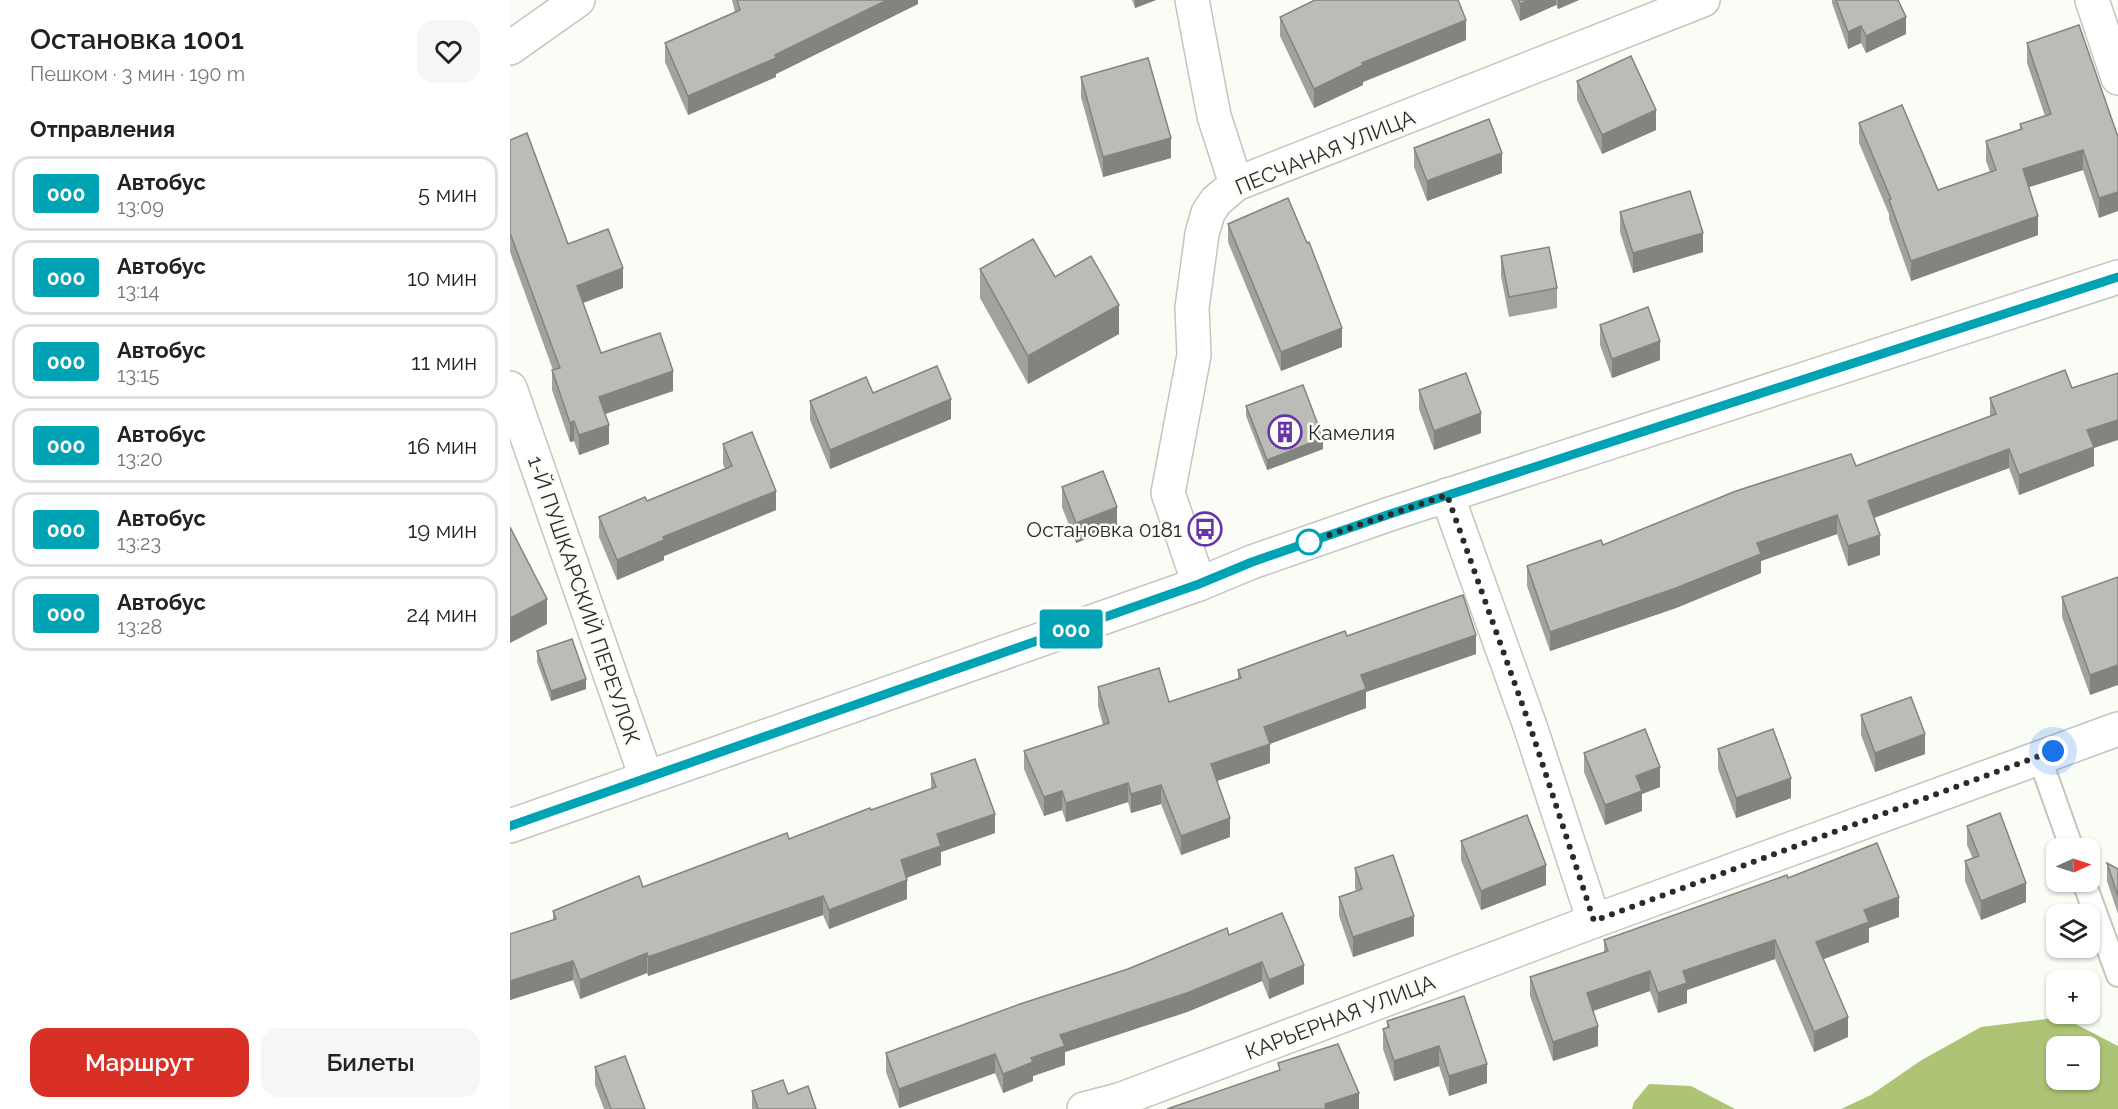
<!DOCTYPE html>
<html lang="ru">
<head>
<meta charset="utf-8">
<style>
	body { margin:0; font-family:Raleway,sans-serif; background:#f6f6f6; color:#222; height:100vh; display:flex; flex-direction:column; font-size:22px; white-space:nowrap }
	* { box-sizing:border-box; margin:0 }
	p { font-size:20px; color:#767676 }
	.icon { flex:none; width:33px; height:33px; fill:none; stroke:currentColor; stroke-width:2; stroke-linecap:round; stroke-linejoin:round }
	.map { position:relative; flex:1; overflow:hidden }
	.side { display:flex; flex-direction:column; background:#fff; width:510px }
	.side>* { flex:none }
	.badge { padding:0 12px; border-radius:4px; font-size:21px; line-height:39px }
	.needle { width:39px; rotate:87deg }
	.tools { position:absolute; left:1536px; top:838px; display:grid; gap:12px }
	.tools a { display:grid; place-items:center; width:54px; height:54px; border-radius:12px; background:#fff; box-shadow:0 2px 4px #0004; font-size:30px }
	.you { position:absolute; width:30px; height:30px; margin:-15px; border:4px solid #fff; border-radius:50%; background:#1a73e8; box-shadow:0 0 0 9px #1a73e833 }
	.map>.badge { position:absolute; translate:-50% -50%; box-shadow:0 0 0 3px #fff }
	h2 { padding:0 30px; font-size:22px; line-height:54px }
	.round { display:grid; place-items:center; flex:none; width:63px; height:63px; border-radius:18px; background:#f6f6f6 }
	.headline { display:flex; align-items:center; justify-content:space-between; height:102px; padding:0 30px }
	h1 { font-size:28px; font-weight:600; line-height:45px }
	.action { display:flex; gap:12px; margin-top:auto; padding:12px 30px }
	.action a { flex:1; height:69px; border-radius:18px; background:#d93025; color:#fff; font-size:24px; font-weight:600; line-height:69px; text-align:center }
	.action a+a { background:#f6f6f6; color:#222 }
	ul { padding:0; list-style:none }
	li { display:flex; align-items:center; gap:18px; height:75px; margin:0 12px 9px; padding:0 18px; border:3px solid #e0e0e0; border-radius:18px }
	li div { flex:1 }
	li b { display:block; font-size:22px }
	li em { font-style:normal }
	li .badge { min-width:66px; font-weight:700; text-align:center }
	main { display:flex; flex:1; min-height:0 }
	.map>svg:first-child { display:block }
	.forest { fill:#adc476; fill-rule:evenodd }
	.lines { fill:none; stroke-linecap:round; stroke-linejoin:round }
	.service-casing { stroke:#c3c5bf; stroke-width:26 }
	.minor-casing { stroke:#c3c5bf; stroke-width:36 }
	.service { stroke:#fff; stroke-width:22 }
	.minor { stroke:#fff; stroke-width:33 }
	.wall { fill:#a0a29d }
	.shaded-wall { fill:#82847f }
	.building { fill:#babcb6; stroke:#82847f; stroke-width:1.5 }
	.line-casing { stroke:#fff; stroke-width:14 }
	.line { stroke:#00a3b4; stroke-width:9 }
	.walk { stroke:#2a2b29; stroke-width:6; stroke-dasharray:0 10.8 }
	.stop-dot { fill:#fff; stroke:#00a3b4; stroke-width:3 }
	.labels { text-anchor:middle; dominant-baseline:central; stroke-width:5; stroke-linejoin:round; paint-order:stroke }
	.street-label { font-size:21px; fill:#2a2b29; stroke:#fafdf6 }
	.poi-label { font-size:21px; fill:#2a2b29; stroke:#fafdf6; text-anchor:start }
</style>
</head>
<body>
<main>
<section class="side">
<div class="headline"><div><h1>Остановка 1001</h1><p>Пешком · 3 мин · 190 m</p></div><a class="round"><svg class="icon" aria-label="heart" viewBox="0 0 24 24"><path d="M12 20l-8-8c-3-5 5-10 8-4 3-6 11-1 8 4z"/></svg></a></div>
<h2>Отправления</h2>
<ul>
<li><span class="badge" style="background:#00a3b4;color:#fff">000</span><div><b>Автобус</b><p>13:09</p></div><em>5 мин</em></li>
<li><span class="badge" style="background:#00a3b4;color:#fff">000</span><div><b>Автобус</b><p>13:14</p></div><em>10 мин</em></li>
<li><span class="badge" style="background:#00a3b4;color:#fff">000</span><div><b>Автобус</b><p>13:15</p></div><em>11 мин</em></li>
<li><span class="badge" style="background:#00a3b4;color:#fff">000</span><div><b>Автобус</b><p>13:20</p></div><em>16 мин</em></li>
<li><span class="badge" style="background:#00a3b4;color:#fff">000</span><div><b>Автобус</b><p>13:23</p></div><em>19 мин</em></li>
<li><span class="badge" style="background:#00a3b4;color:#fff">000</span><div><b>Автобус</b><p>13:28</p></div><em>24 мин</em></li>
</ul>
<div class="action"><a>Маршрут</a><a>Билеты</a></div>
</section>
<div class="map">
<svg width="1608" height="1109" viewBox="0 0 1608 1109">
	<rect width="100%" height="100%" fill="#fafdf6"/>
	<g class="forest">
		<path d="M1552,1017L1608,1046V1109H1331L1361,1095L1410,1061L1471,1027ZM1546,1047H1580V1080H1546Z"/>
		<path d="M1139,1084L1181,1086L1225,1109H1122L1124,1102Z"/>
	</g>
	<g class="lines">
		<g class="service-casing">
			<g id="service">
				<path d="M1529,756L1562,849"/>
				<path d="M1574,882L1608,975"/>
			</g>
		</g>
		<g class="minor-casing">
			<g id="minor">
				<path d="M682,0L704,116L726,184"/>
				<path d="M1582,0L1608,78"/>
				<path d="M0,48L68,0"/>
				<path d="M0,388L136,777"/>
				<path d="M937,495L1020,726L1084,921"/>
				<path d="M689,584L658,493L684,355L682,308L692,234L698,213L706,201L726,184L1193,0"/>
				<path d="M0,826L689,584L742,562L880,514L1608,277"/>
				<path d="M574,1109L609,1100L1084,921L1608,729"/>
			</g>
		</g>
		<use href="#service" class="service"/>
		<use href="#minor" class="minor"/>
	</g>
	<g class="wall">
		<path d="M222,0H408V4L266,74V77L178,115L155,62V43L225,12Z"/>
		<path d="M622,0H646L625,8Z"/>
		<path d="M1001,0H1069L1048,9L1046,5L1010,21Z"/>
		<path d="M1322,0H1388L1396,34L1356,53L1351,43L1338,49L1322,3Z"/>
		<path d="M770,17L956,40L853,82V85L804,108L770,36Z"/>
		<path d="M1517,43L1608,137L1589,218L1573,170L1519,187L1528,235L1401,281L1379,219V214L1349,143V123L1428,190L1480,172L1476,161V141L1510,130V124L1535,116L1517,63Z"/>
		<path d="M571,77L661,158L593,177L571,97Z"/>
		<path d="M1067,81L1146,130L1092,154L1067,100Z"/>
		<path d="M0,140L58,244L113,288L73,303L91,353L163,391L95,414L99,444L69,455L64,441L60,442L42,390V370H43L0,252Z"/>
		<path d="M904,148L992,173L917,201L904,167Z"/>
		<path d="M1110,212L1193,252L1123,273L1110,232Z"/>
		<path d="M718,224L832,347L771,371L718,242Z"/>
		<path d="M991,256L1047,288V308L999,317L991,276Z"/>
		<path d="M470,269L545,277L609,334L518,384L470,298Z"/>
		<path d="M1090,325L1150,360L1102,378L1090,345Z"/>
		<path d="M909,390L971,433L924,450L909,409Z"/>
		<path d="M363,393L441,419L320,469L300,420V401Z"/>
		<path d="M1480,398L1584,448V466L1509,495L1499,468L1364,518L1370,555L1338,566L1327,534L1251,561V573L1166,608L1040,651L1017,586V566L1093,545L1346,466L1480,416Z"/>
		<path d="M736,406L813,449L757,470L736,416Z"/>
		<path d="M213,444L266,510L154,556V560L107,580L89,537V517L137,501L215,469L213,464Z"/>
		<path d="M552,487L607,527L566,543L552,507Z"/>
		<path d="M1608,577L1580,695L1552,617V597Z"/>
		<path d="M837,636L966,654L856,692V708L760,744V763L707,781L720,837L671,855L651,804L621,813L618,802L556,822L552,810L534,816L514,769V751L593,725L588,706V687L659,702L728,679V670Z"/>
		<path d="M27,651L76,689L41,701L27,662Z"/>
		<path d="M1351,715L1415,754L1365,772L1351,735Z"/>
		<path d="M1208,749L1281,798L1226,818L1208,769Z"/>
		<path d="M1074,753L1150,787L1132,794V811L1095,825L1074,772Z"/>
		<path d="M421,774L485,833L431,852V865L396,877L397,899L319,929L313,915L138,976L137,973L70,999L63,980L0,1000V934L43,920V911L133,887L279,839L421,789Z"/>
		<path d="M1457,826L1516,902L1471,920L1455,881V861L1463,859L1457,845Z"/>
		<path d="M951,841L1036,885L971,910L951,860Z"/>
		<path d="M1597,863L1608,869V914L1597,881Z"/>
		<path d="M845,868L904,936L843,957L829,916V897L846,891L845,888Z"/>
		<path d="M1278,878L1389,917L1359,928V942L1313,959L1338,1037L1304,1052L1265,959L1177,990V1003L1148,1013L1140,991L1083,1011L1088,1046L1043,1061L1020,996V977L1094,952V940Z"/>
		<path d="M719,935L794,984L759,999L752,981L677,1012L555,1052V1065L523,1076V1081L493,1093L485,1073L389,1108L376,1072V1053Z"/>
		<path d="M954,996L977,1083L939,1096L929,1066L884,1081L873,1049V1029L877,1028V1021Z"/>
		<path d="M85,1067L135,1109H94L85,1085Z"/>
		<path d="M242,1091L278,1094L306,1109H242Z"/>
	</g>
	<g class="shaded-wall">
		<path d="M377,0H408V4L266,74V77L178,115V96L265,55Z"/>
		<path d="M625,0H646L625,8Z"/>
		<path d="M1018,0H1046V5L1010,21V4Z"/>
		<path d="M1048,0H1069L1048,9Z"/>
		<path d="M1396,17V34L1356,53V36Z"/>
		<path d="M956,20V40L853,82V85L804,108V89L852,63Z"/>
		<path d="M1351,26V43L1338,49V32Z"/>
		<path d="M1146,110V130L1092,154V135Z"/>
		<path d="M661,138V158L593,177V157Z"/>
		<path d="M1573,150V170L1513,189V169Z"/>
		<path d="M992,153V173L917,201V181Z"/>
		<path d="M1608,192V211L1589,218V198Z"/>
		<path d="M1528,216V235L1401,281V261Z"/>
		<path d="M1193,233V252L1123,273V253Z"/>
		<path d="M113,268V288L67,305V286Z"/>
		<path d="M609,305V334L518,384V356Z"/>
		<path d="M832,328V347L771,371V352Z"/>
		<path d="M1150,341V360L1102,378V359Z"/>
		<path d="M163,371V391L89,416V397Z"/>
		<path d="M441,399V419L320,469V450Z"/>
		<path d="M971,413V433L924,450V431Z"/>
		<path d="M1608,420V440L1584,448V466L1509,495V475L1577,430Z"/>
		<path d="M64,421V441L60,442V423Z"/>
		<path d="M99,425V444L69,455V435Z"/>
		<path d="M813,438V449L757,470V460Z"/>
		<path d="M1499,449V468L1358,520V501Z"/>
		<path d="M266,491V510L154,556V560L107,580V560L153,537Z"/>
		<path d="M607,507V527L566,543V523Z"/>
		<path d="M1327,515V534L1251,561V573L1166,608L1040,651V632L1247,543Z"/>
		<path d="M1370,535V555L1338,566V546Z"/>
		<path d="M37,599V624L0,643V618Z"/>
		<path d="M966,635V654L856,692V708L754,746V727L851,675Z"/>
		<path d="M1608,665V685L1580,695V675Z"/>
		<path d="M76,679V689L41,701V691Z"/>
		<path d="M1415,734V754L1365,772V753Z"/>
		<path d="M760,744V763L701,783V764Z"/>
		<path d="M1150,767V787L1132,794V811L1095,825V805L1126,776Z"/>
		<path d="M1281,778V798L1226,818V798Z"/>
		<path d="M618,783V802L556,822V803Z"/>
		<path d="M651,785V804L621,813V794Z"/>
		<path d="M552,791V810L534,816V797Z"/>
		<path d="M485,814V833L431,852V865L391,880V860L427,834Z"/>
		<path d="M720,818V837L671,855V836Z"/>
		<path d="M1036,865V885L971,910V891Z"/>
		<path d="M397,880V899L319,929V910Z"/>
		<path d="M1516,883V902L1471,920V901Z"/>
		<path d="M313,896V915L138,976V957Z"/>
		<path d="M1389,897V917L1359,928V942L1306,962V942L1354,910Z"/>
		<path d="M904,916V936L843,957V937Z"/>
		<path d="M1265,940V959L1177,990V1003L1148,1013V993L1173,971Z"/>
		<path d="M137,953V973L70,999V980Z"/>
		<path d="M63,961V980L0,1000V981Z"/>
		<path d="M752,962V981L677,1012L555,1052V1065L523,1076V1081L493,1093V1074L521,1058L550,1035Z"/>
		<path d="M794,965V984L759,999V980Z"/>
		<path d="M1140,971V991L1077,1013V993Z"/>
		<path d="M1338,1017V1037L1304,1052V1032Z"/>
		<path d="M1088,1026V1046L1043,1061V1042Z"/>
		<path d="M929,1046V1066L884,1081V1061Z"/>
		<path d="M485,1054V1073L389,1108V1089Z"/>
		<path d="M977,1064V1083L939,1096V1076Z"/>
		<path d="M849,1093V1109H815V1104Z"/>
	</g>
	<g class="building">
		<path d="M227,0H377L265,55L266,58L178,96L155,43L230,10Z"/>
		<path d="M805,0H948L956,20L852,63L853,65L804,89L770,17Z"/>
		<path d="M1009,0H1018L1010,4Z"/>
		<path d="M1326,0H1388L1396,17L1356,36L1351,26L1338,32Z"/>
		<path d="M1569,25L1608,137V192L1589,198L1573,150L1513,169L1528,216L1401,261L1379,200L1381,199L1349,123L1392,105L1428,190L1486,170L1476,141L1512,129L1510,124L1541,114L1517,43Z"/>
		<path d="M1121,56L1146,110L1092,135L1067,81Z"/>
		<path d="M638,58L661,138L593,157L571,77Z"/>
		<path d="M979,119L992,153L917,181L904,148Z"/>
		<path d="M17,133L58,244L98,229L113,268L67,286L91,353L150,333L163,371L89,397L99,425L69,435L64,421L60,423L42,370L50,368L0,233V140Z"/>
		<path d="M1180,191L1193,233L1123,253L1110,212Z"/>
		<path d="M778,198L797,243L799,242L832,328L771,352L718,224Z"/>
		<path d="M523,239L545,277L581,256L609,305L518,356L470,269Z"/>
		<path d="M1039,247L1047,288L999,297L991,256Z"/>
		<path d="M1138,307L1150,341L1102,359L1090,325Z"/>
		<path d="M427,366L441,399L320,450L300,401L356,377L363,393Z"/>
		<path d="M1555,370L1562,388L1608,373V420L1577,430L1584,447L1509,475L1499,449L1358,501L1370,535L1338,546L1327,515L1247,543L1251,554L1166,588L1040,632L1017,566L1091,540L1093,545L1226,491L1341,454L1346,466L1486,414L1480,398Z"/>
		<path d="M956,373L971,413L924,431L909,390Z"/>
		<path d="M793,385L813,438L757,460L736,406Z"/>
		<path d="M242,432L266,491L153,537L154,540L107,560L89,517L135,497L137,501L222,466L213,444Z"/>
		<path d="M593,471L607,507L566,523L552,487Z"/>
		<path d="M0,527L37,599L0,618Z"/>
		<path d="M1608,577V665L1580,675L1552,597Z"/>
		<path d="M953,595L966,635L851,675L856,689L754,727L760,744L701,764L720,818L671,836L651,785L621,794L618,783L556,803L552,791L534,797L514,751L599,723L588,687L649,668L659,702L731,678L728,670L835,631L837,636Z"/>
		<path d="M62,639L76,679L41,691L27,651Z"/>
		<path d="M1401,697L1415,734L1365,753L1351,715Z"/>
		<path d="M1135,729L1150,767L1126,776L1132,791L1095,805L1074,753Z"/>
		<path d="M1263,729L1281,778L1226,798L1208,749Z"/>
		<path d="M465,759L485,814L427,834L431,846L391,860L397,880L319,910L313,896L138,957L137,953L70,980L63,961L0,981V934L46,919L43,911L129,876L133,887L277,833L279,839L360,808L361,810L426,787L421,774Z"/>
		<path d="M1490,813L1516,883L1471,901L1455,861L1469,856L1457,826Z"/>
		<path d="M1017,815L1036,865L971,891L951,841Z"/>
		<path d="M1367,843L1389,897L1354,910L1359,922L1306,942L1338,1017L1304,1032L1265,940L1173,971L1177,983L1148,993L1140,971L1077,993L1088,1026L1043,1042L1020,977L1098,951L1094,940L1277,875L1278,878Z"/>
		<path d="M883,855L904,916L843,937L829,897L852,889L845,868Z"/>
		<path d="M1597,863L1608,869V896Z"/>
		<path d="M772,913L794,965L759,980L752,962L677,993L550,1035L555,1046L521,1058L523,1062L493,1074L485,1054L389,1089L376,1053L510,1004L618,969L717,928L719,935Z"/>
		<path d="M954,996L977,1064L939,1076L929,1046L884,1061L873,1029L879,1027L877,1021Z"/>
		<path d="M828,1044L849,1093L815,1104L816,1109H657L770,1070L768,1063Z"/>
		<path d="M115,1056L135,1109H101L85,1067Z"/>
		<path d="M273,1080L278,1094L298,1086L306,1109H248L242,1091Z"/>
	</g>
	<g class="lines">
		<g class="line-casing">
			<path id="line" d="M0,826L689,584L742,562L880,514L1608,277"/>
		</g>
		<use href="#line" class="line"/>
		<path class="walk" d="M799,542L937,495L1020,726L1084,921L1543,751"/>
	</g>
	<defs>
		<g id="building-ring" transform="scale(1.725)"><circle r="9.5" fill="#fafdf6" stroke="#6832a9" stroke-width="1.5"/><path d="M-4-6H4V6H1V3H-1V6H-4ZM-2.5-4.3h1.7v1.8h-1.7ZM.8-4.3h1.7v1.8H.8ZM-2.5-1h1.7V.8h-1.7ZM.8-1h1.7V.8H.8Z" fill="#6832a9"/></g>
		<g id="bus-ring" transform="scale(1.725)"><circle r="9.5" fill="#fafdf6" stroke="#6832a9" stroke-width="1.5"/><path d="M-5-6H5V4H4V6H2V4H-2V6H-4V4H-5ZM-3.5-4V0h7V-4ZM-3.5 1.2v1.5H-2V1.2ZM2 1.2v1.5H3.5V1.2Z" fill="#6832a9"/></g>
	</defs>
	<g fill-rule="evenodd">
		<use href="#building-ring" x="775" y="432"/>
		<use href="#bus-ring" x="695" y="529"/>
	</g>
	<circle class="stop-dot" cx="799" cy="542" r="12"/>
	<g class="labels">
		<g class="street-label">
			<text transform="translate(815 152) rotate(-22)">ПЕСЧАНАЯ УЛИЦА</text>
			<text transform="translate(74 600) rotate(71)">1-Й ПУШКАРСКИЙ ПЕРЕУЛОК</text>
			<text transform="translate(830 1017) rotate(-21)">КАРЬЕРНАЯ УЛИЦА</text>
		</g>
		<g class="poi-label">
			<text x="798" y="432">Камелия</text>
			<text x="672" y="529" text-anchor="end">Остановка 0181</text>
		</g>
	</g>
</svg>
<div class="tools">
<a><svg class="needle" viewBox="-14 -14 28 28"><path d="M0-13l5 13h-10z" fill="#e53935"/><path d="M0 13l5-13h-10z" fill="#767676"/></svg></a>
<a><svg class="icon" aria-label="layers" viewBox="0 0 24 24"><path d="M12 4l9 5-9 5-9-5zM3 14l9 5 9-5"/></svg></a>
<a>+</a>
<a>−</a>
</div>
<div class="you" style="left:1543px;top:751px"></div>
<b class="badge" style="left:561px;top:629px;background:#00a3b4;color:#fff">000</b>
</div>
</main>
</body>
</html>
